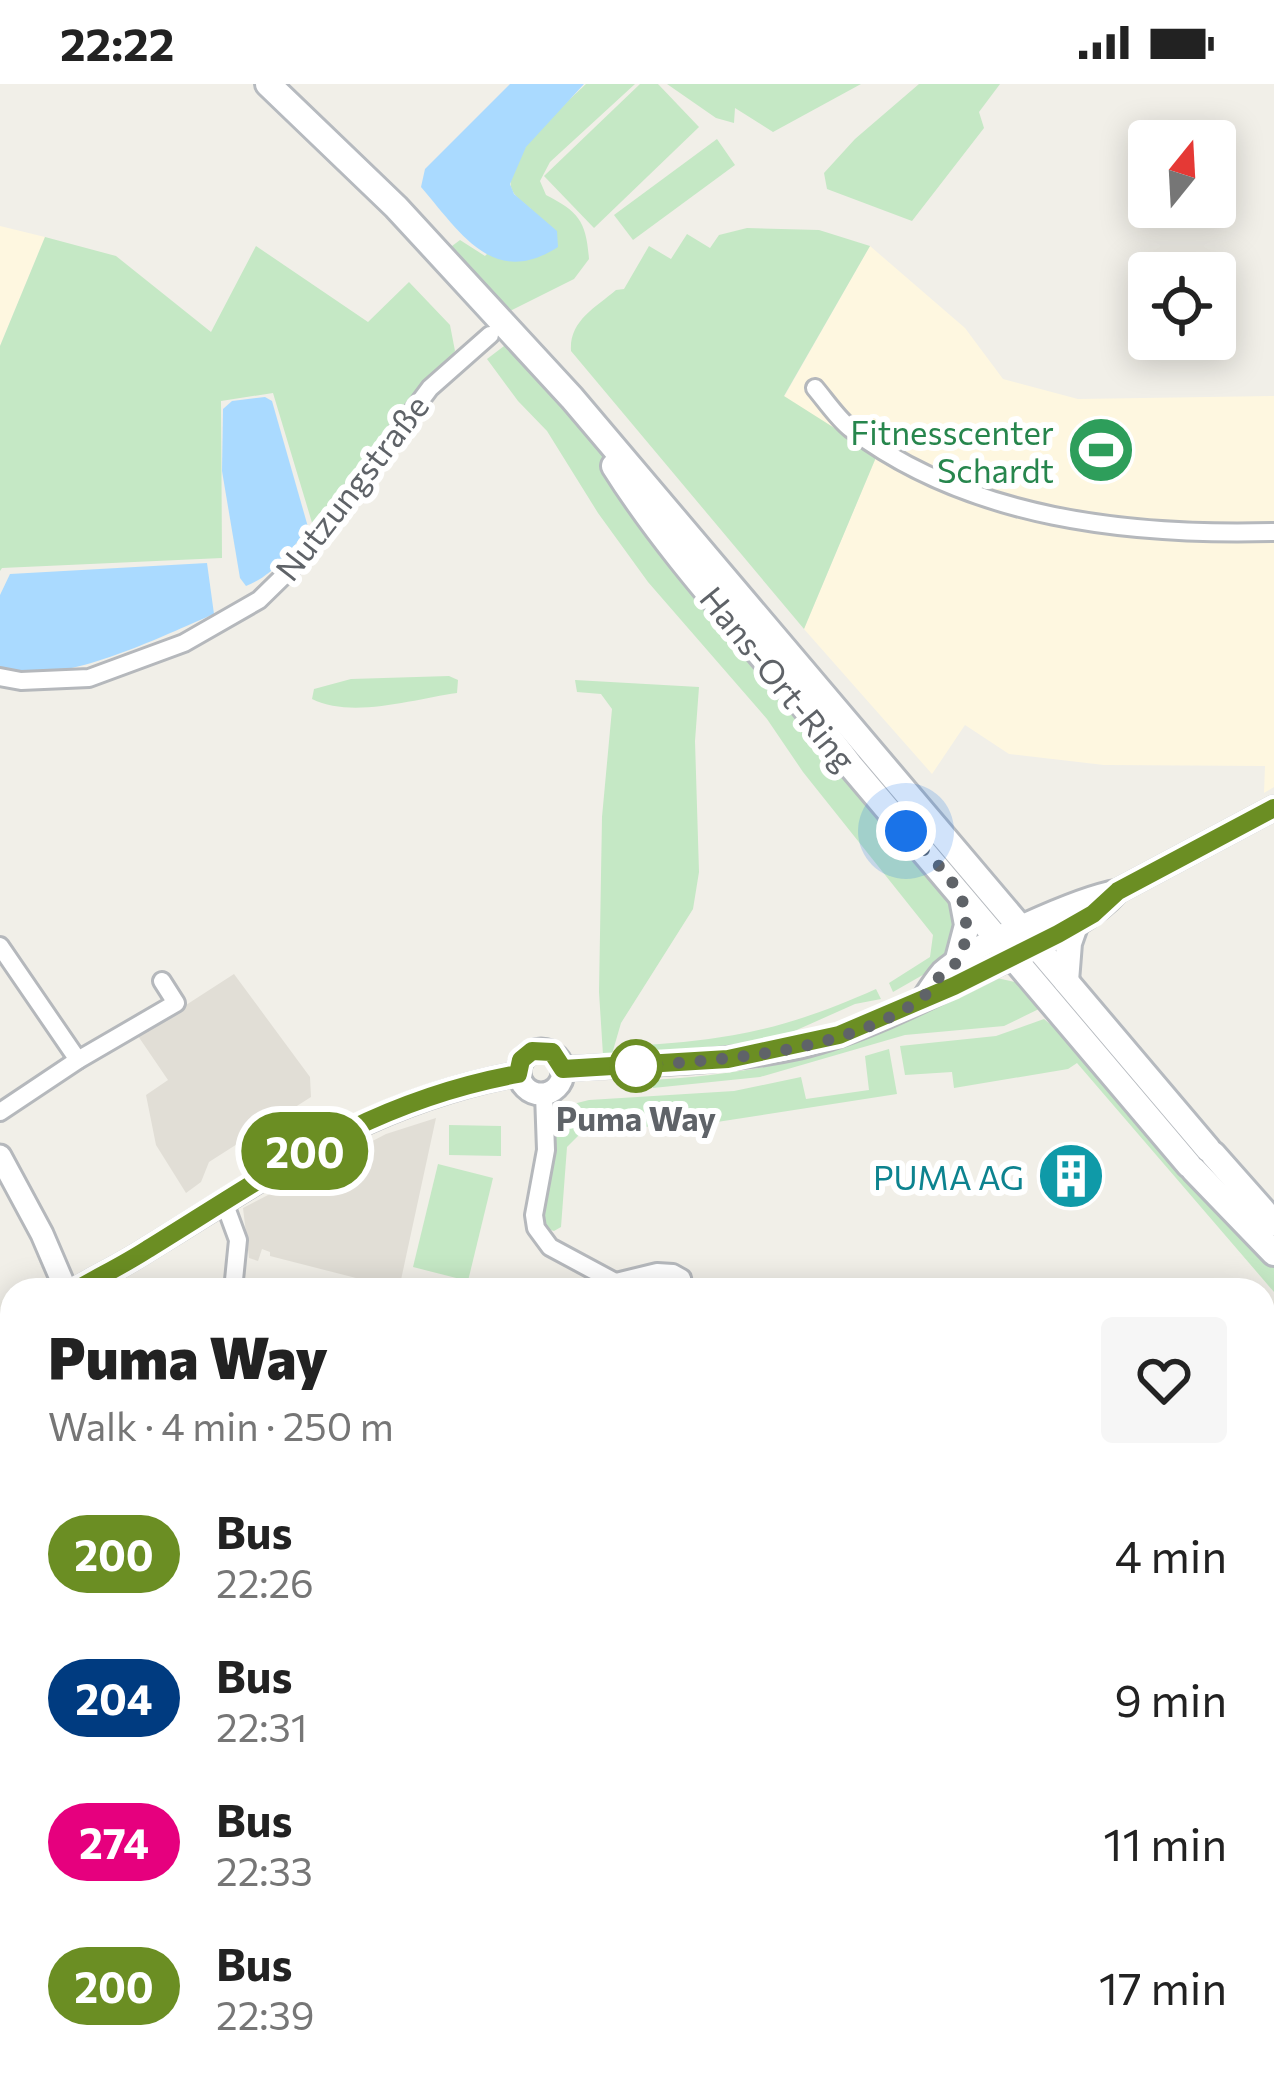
<!DOCTYPE html>
<html lang="en">
<head>
<meta charset="utf-8">
<style>
	body { margin:0; font-family:Commissioner,sans-serif; background:#f6f6f6; color:#222; height:100vh; display:flex; flex-direction:column; font-size:45px; white-space:nowrap }
	* { box-sizing:border-box; margin:0 }
	p { font-size:39px; color:#767676 }
	.icon { flex:none; width:66px; height:66px; fill:none; stroke:currentColor; stroke-width:2; stroke-linecap:round; stroke-linejoin:round }
	.map { position:relative; flex:1; overflow:hidden }
	.sheet { position:absolute; left:0px; top:1194px; width:1275px; height:807px; display:flex; flex-direction:column; background:#fff; border-radius:36px 36px 0 0; box-shadow:0 6px 30px #0003 }
	.sheet>* { flex:none }
	.badge { padding:0 24px; border-radius:39px; font-size:42px; line-height:78px }
	.needle { width:78px; rotate:18deg }
	.tools { position:absolute; left:1128px; top:36px; display:grid; gap:24px }
	.tools a { display:grid; place-items:center; width:108px; height:108px; border-radius:12px; background:#fff; box-shadow:0 6px 30px #0003; font-size:60px }
	.you { position:absolute; width:60px; height:60px; margin:-30px; border:9px solid #fff; border-radius:50%; background:#1a73e8; box-shadow:0 0 0 18px #1a73e833 }
	.map>.badge { position:absolute; translate:-50% -50%; box-shadow:0 0 0 6px #fff }
	.round { display:grid; place-items:center; flex:none; width:126px; height:126px; border-radius:12px; background:#f6f6f6 }
	.head { display:flex; align-items:center; justify-content:space-between; height:204px; padding:0 48px }
	h1 { font-size:57px; font-weight:800; line-height:90px }
	ul { padding:0; list-style:none }
	li { display:flex; align-items:center; gap:36px; height:144px; padding:0 48px }
	li div { flex:1 }
	li b { display:block; font-size:45px }
	li em { font-style:normal }
	li .badge { min-width:132px; font-weight:700; text-align:center }
	.status { display:flex; justify-content:space-between; align-items:center; height:84px; padding:0 60px; background:#fff; direction:ltr }
	.status svg { height:33px; fill:currentColor }
	.map>svg:first-child { display:block }
	.commercial { fill:#fef7e0 }
	.education { fill:#e1ded6 }
	.green { fill:#c5e8c5 }
	.water { fill:#aadaff }
	.lines { fill:none; stroke-linecap:round; stroke-linejoin:round }
	.minor-casing { stroke:#b5b8bc; stroke-width:22 }
	.tertiary-casing { stroke:#b5b8bc; stroke-width:27 }
	.secondary-casing { stroke:#b6babf; stroke-width:30 }
	.minor { stroke:#fff; stroke-width:16 }
	.tertiary { stroke:#fff; stroke-width:21 }
	.secondary { stroke:#fff; stroke-width:24 }
	.line-casing { stroke:#fff; stroke-width:27 }
	.line { stroke:#6b8e23; stroke-width:18 }
	.walk { stroke:#5f6368; stroke-width:12; stroke-dasharray:0 21.6 }
	.stop-dot { fill:#fff; stroke:#6b8e23; stroke-width:6 }
	.labels { text-anchor:middle; dominant-baseline:central; stroke-width:12; stroke-linejoin:round; paint-order:stroke }
	.leisure-label { font-size:33px; fill:#27864d; stroke:#fff; text-anchor:end }
	.street-label { font-size:33px; fill:#5f6368; stroke:#fff }
	.stop-label { font-size:33px; font-weight:bold; fill:#5f6368; stroke:#fff }
	.culture-label { font-size:33px; fill:#0d838f; stroke:#fff; text-anchor:end }
</style>
</head>
<body>
<div class="status"><b>22:22</b><svg viewBox="0 0 49 12"><path d="M0 12V9h3v3zM5 12V6h3v6zM10 12V3h3v9zM15 12V0h3v12zM26 1h20v11H26zM47 4h2v5h-2z"/></svg></div>
<div class="map">
<svg width="1274" height="1999" viewBox="0 0 1274 1999">
	<rect width="100%" height="100%" fill="#f1efe8"/>
	<g class="commercial">
		<path d="M0,142L45,153L0,262Z"/>
		<path d="M870,162L965,244L1003,295L1078,315L1274,312V703L1264,709L1265,682L1104,681L1009,670L965,641L932,690L804,545L877,371L784,313Z"/>
	</g>
	<g class="education">
		<path d="M234,890L310,993L311,1013L209,1078L201,1098L186,1109L156,1061L146,1011L168,996L138,952Z"/>
		<path d="M436,1034L399,1205L270,1172V1168L262,1165L258,1177L249,1174L243,1124L386,1050Z"/>
	</g>
	<g class="green">
		<path d="M586,0H635L550,78L540,97L546,111C579,128 586,137 589,175L574,195L502,231L444,168L460,156L485,172L531,125C524,119 513,112 511,103C505,71 565,20 586,0Z"/>
		<path d="M640,0H658L699,43L594,144L544,92Z"/>
		<path d="M667,0H861L773,48L735,24L734,39L716,34Z"/>
		<path d="M919,0H1000L979,28L984,44L912,137L827,105L824,89L855,55Z"/>
		<path d="M717,55L735,81L633,156L614,131Z"/>
		<path d="M747,144L819,146L870,162L784,312L877,371L804,545L571,267C569,237 595,224 616,206L624,205L649,162L671,175L687,150L710,164L719,151Z"/>
		<path d="M45,153L116,172L211,248L256,162L368,238L409,198L450,241L455,267L313,442L273,309L221,317L222,474L2,484L0,487V262Z"/>
		<path d="M508,259L570,329L805,633L833,681L953,823L958,832L949,876L893,908L889,899L930,873L933,851L803,688L767,635L648,498L598,429L547,347L518,317L487,275Z"/>
		<path d="M449,592L458,596L457,609C414,615 352,635 312,615L314,605L351,595Z"/>
		<path d="M575,596L699,603L695,657L699,788L693,825L621,939L612,970L603,971L599,908L602,733L612,625L601,610L577,608Z"/>
		<path d="M997,894L1023,900L1043,923L1004,942L905,951L760,993L653,1004L652,996C729,991 806,980 879,950C919,933 956,909 997,894Z"/>
		<path d="M876,905L881,915L855,920L781,953L739,961L629,970L627,962C728,957 784,946 876,905Z"/>
		<path d="M1044,935L1056,945L1062,942L1274,1180V1208L1077,979L1068,985L954,1004L952,988L905,991L900,962L996,952Z"/>
		<path d="M889,965L897,1010L717,1038L583,1047L567,1063L561,1143L554,1147L544,1144L540,1133L555,1060L554,1036L577,1019L589,1016L734,1007L801,993L806,1015L869,1006L865,972Z"/>
		<path d="M449,1041L501,1042V1072L449,1071Z"/>
		<path d="M438,1080L493,1094L468,1197L413,1183Z"/>
	</g>
	<g class="water">
		<path d="M510,0H584L526,63L510,100L514,110L557,147L558,163C493,205 460,148 421,103L425,85Z"/>
		<path d="M265,313L272,317L308,443C291,467 274,491 246,502L240,494L222,387L223,325L232,317Z"/>
		<path d="M207,479L214,530C161,552 55,607 0,583V511L10,490Z"/>
	</g>
	<g class="lines">
		<g class="minor-casing">
			<g id="minor">
				<path d="M815,304C826,317 838,335 851,345C970,435 1130,452 1274,448"/>
				<path d="M0,593L21,597L89,594L184,559L259,516L305,471L430,304L490,251"/>
				<path d="M0,862L78,976"/>
				<path d="M544,1010L546,1066L534,1131L536,1144L550,1163L630,1206"/>
				<path d="M0,1028L78,976L176,919L162,897"/>
				<path d="M224,1118L238,1156L233,1206"/>
				<path d="M616,1198L657,1188L673,1189L682,1194L684,1206"/>
				<path d="M0,1664L12,1667"/>
				<path d="M0,1984L12,1986"/>
				<path d="M29,1989L73,1999"/>
				<path d="M370,1989L371,1999"/>
				<path d="M171,1999L174,1989"/>
				<path d="M752,1999L759,1989"/>
			</g>
		</g>
		<g class="tertiary-casing">
			<g id="tertiary">
				<path d="M925,912C930,904 936,895 942,888C970,862 1080,813 1118,807L1274,724"/>
				<circle cx="541" cy="988" r="22"/>
				<path d="M563,985C642,980 722,980 800,963C867,947 939,908 1002,878C1042,858 1088,841 1118,807"/>
				<path d="M0,1072L42,1150L66,1206"/>
				<path d="M76,1206C100,1192 125,1180 148,1165C274,1088 369,1018 518,990"/>
				<path d="M0,1260L12,1251"/>
				<path d="M0,1522L12,1476"/>
			</g>
		</g>
		<g class="secondary-casing">
			<g id="secondary">
				<path d="M268,0L396,123L572,314L1208,1065"/>
				<path d="M614,382C682,490 775,580 850,681L1189,1081"/>
				<path d="M957,879L967,841L962,814"/>
				<path d="M1066,897L1069,859L1076,839"/>
				<path d="M1213,1070L1274,1139"/>
				<path d="M1194,1086L1274,1169"/>
			</g>
		</g>
		<use href="#minor" class="minor"/>
		<use href="#tertiary" class="tertiary"/>
		<use href="#secondary" class="secondary"/>
	</g>
	<g class="lines">
		<g class="line-casing">
			<path id="line" d="M76,1206C100,1192 125,1180 148,1165C273,1088 369,1017 518,990L521,976L532,967L552,968L563,985L728,975L839,951L954,902L1058,850L1093,830L1118,807L1274,724"/>
		</g>
		<use href="#line" class="line"/>
		<path class="walk" d="M636,982C727,975 845,969 922,914C929,908 934,899 940,892C944,888 949,885 954,881C968,867 968,837 963,819C955,793 923,767 906,747"/>
	</g>
	<defs>
		<g id="stadium-disc" transform="scale(3.45)"><circle r="9.5" fill="#2e9e5b" stroke="#fff"/><path d="M0-5a6.5 5 0 1 0 0 10a6.5 5 0 1 0 0-10ZM-3.5-1.8h7v3.6h-7Z" fill="#fff"/></g>
		<g id="building-disc" transform="scale(3.45)"><circle r="9.5" fill="#0f9aa8" stroke="#fff"/><path d="M-4-6H4V6H1V3H-1V6H-4ZM-2.5-4.3h1.7v1.8h-1.7ZM.8-4.3h1.7v1.8H.8ZM-2.5-1h1.7V.8h-1.7ZM.8-1h1.7V.8H.8Z" fill="#fff"/></g>
	</defs>
	<g fill-rule="evenodd">
		<use href="#stadium-disc" x="1101" y="366"/>
		<use href="#building-disc" x="1071" y="1092"/>
	</g>
	<circle class="stop-dot" cx="636" cy="982" r="24"/>
	<g class="labels">
		<g class="leisure-label">
			<text x="1054" y="347">Fitnesscenter<tspan x="1054" dy="38">Schardt</tspan></text>
		</g>
		<g class="street-label">
			<text transform="translate(351 403) rotate(-52)">Nutzungstraße</text>
			<text transform="translate(779 594) rotate(51)">Hans-Ort-Ring</text>
		</g>
		<g class="stop-label">
			<text x="636" y="1033">Puma Way</text>
		</g>
		<g class="culture-label">
			<text x="1024" y="1092">PUMA AG</text>
		</g>
	</g>
</svg>
<div class="tools">
<a><svg class="needle" viewBox="-14 -14 28 28"><path d="M0-13l5 13h-10z" fill="#e53935"/><path d="M0 13l5-13h-10z" fill="#767676"/></svg></a>
<a><svg class="icon" aria-label="locate" viewBox="0 0 24 24"><circle cx="12" cy="12" r="6"/><path d="M12 2v4M12 18v4M2 12h4M18 12h4"/></svg></a>
</div>
<div class="you" style="left:906px;top:747px"></div>
<b class="badge" style="left:305px;top:1067px;background:#6b8e23;color:#fff">200</b>
<section class="sheet">
<div class="head"><div><h1>Puma Way</h1><p>Walk · 4 min · 250 m</p></div><a class="round"><svg class="icon" aria-label="heart" viewBox="0 0 24 24"><path d="M12 20l-8-8c-3-5 5-10 8-4 3-6 11-1 8 4z"/></svg></a></div>
<ul>
<li><span class="badge" style="background:#6b8e23;color:#fff">200</span><div><b>Bus</b><p>22:26</p></div><em>4 min</em></li>
<li><span class="badge" style="background:#003b80;color:#fff">204</span><div><b>Bus</b><p>22:31</p></div><em>9 min</em></li>
<li><span class="badge" style="background:#e6007e;color:#fff">274</span><div><b>Bus</b><p>22:33</p></div><em>11 min</em></li>
<li><span class="badge" style="background:#6b8e23;color:#fff">200</span><div><b>Bus</b><p>22:39</p></div><em>17 min</em></li>
</ul>
</section>
</div>
</body>
</html>
